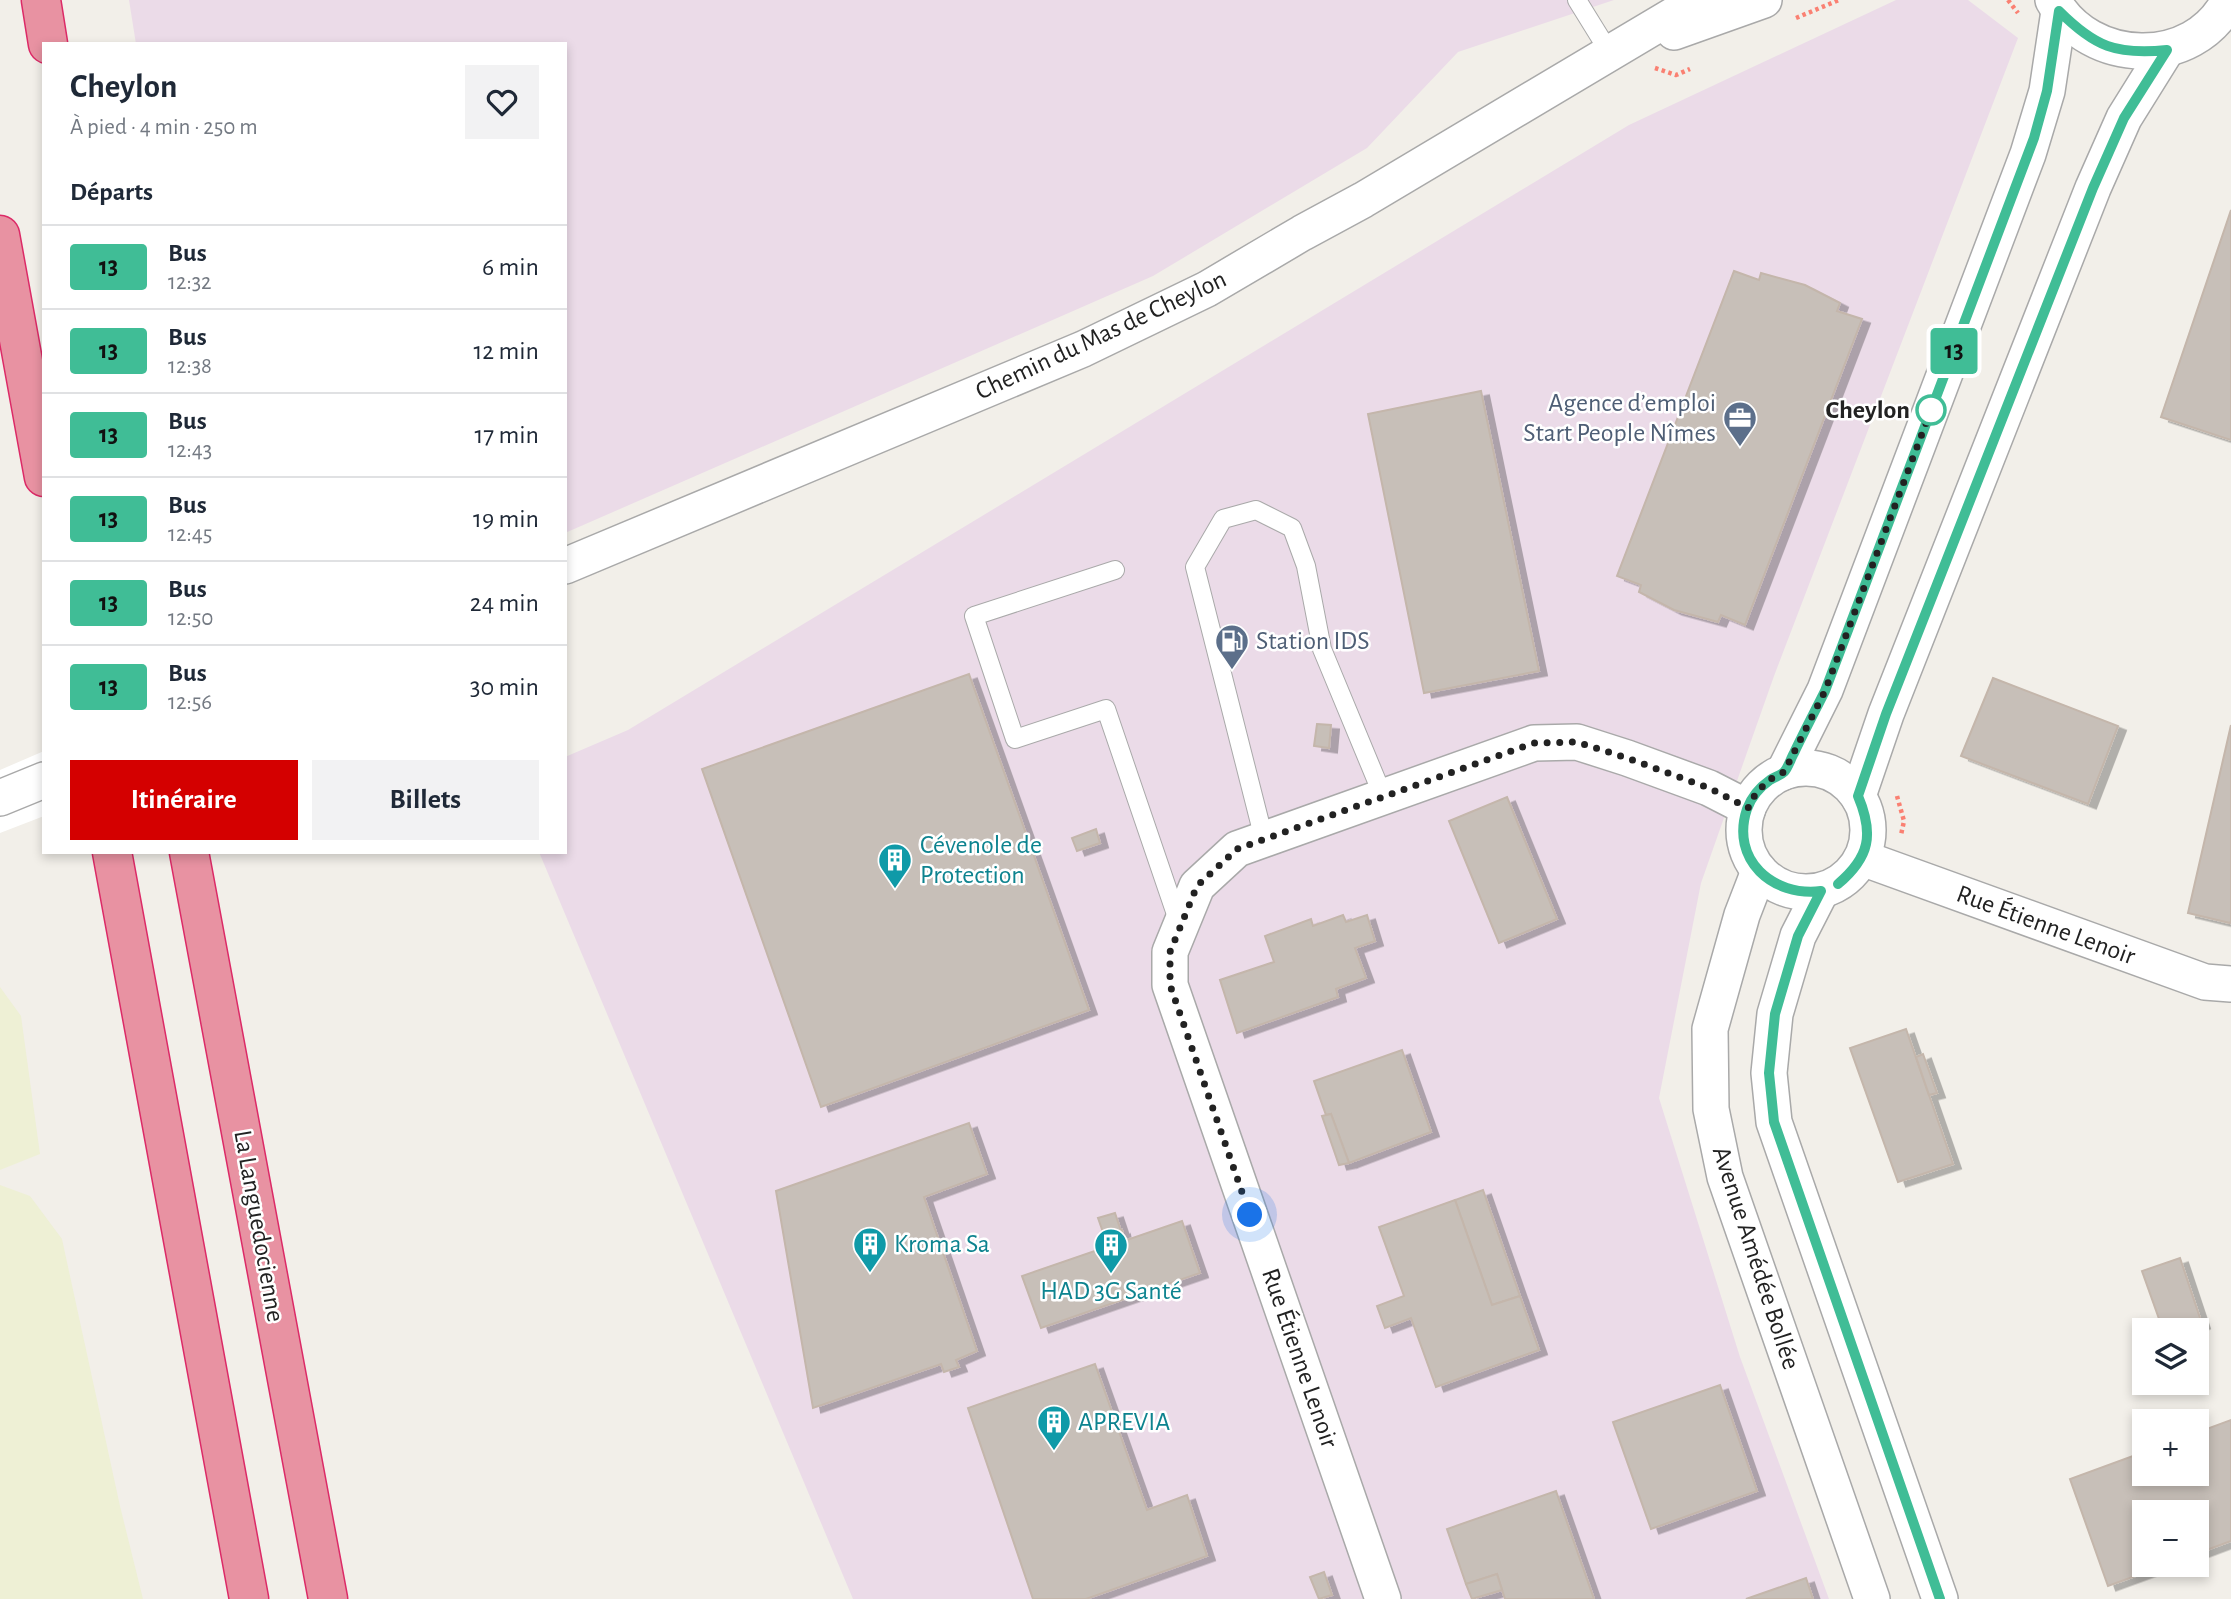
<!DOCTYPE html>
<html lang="fr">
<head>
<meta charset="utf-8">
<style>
	body { margin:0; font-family:"Alegreya Sans",sans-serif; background:#f2f2f3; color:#1f2937; height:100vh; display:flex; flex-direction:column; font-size:26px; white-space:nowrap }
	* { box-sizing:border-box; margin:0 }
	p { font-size:23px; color:#747a83 }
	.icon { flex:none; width:38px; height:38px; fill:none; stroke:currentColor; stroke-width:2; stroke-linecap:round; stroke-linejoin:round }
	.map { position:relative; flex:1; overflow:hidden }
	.drawer { position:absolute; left:42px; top:42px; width:525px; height:812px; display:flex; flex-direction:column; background:#fff; border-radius:0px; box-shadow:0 4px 10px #0003 }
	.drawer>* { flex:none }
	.badge { padding:0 14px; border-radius:5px; font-size:24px; line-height:46px }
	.controls { position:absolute; left:2132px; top:1318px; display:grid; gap:14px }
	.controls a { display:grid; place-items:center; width:77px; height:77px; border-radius:0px; background:#fff; box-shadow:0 4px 10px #0003; font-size:35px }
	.you { position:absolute; width:35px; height:35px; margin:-18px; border:5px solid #fff; border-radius:50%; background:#1a73e8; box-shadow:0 0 0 10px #1a73e833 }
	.map>.badge { position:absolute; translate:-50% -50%; box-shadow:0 0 0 4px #fff }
	h2 { padding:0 28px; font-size:26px; line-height:63px }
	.round { display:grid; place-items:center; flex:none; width:74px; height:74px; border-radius:0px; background:#f2f2f3 }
	.overview { display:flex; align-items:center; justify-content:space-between; height:119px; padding:0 28px }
	h1 { font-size:33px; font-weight:700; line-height:52px }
	.action { display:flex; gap:14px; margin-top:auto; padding:14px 28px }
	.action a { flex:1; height:80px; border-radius:0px; background:#d40000; color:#fff; font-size:28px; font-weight:700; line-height:80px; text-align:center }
	.action a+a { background:#f2f2f3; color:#1f2937 }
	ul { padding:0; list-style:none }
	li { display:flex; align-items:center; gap:21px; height:84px; padding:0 28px; border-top:2px solid #e0e1e3 }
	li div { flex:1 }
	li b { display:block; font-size:26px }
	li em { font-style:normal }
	li .badge { min-width:77px; font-weight:700; text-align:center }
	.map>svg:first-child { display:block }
	.industrial { fill:#ebdbe8 }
	.farmland { fill:#eef0d5 }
	.pier { fill:#fff }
	.building { fill:#c7bfb8; stroke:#c4b6ab; stroke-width:2; filter:url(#shadow) }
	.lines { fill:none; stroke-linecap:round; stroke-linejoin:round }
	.service-casing { stroke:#a9a9a9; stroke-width:20 }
	.minor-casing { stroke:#a9a9a9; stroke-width:38 }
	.motorway-casing { stroke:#dc2a67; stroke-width:41 }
	.path { stroke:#fa8072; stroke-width:4.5; stroke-dasharray:3.5 3.5; stroke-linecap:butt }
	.service { stroke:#fff; stroke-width:18 }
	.minor { stroke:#fff; stroke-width:35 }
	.motorway { stroke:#e892a2; stroke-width:38 }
	.line-casing { stroke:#fff; stroke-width:16 }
	.line { stroke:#40bd96; stroke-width:10 }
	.walk { stroke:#222; stroke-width:7; stroke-dasharray:0 12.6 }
	.stop-dot { fill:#fff; stroke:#40bd96; stroke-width:3.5 }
	.labels { text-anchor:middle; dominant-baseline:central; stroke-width:5; stroke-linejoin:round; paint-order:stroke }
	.street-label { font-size:26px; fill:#222; stroke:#fff }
	.service-label { font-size:26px; fill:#4e5e75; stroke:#fff; text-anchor:end }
	.stop-label { font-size:26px; font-weight:bold; fill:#222; stroke:#fff; text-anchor:end }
	.culture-label { font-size:26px; fill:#0d838f; stroke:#fff; text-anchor:start }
</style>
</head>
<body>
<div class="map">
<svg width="2231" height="1599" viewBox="0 0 2231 1599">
	<defs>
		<filter id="shadow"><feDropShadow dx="8" dy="4.5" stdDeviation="0" flood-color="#0004"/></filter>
	</defs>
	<rect width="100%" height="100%" fill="#f2efe9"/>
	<g class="industrial">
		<path d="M129,0H1614L1458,52L1367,148L1153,276L565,533V44H136Z"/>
		<path d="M1896,0H1968L2018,38L1774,676L1701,883L1659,1098L1740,1357L1829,1599H853L539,852H565V757L628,730L1629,125Z"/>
	</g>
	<g class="farmland">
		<path d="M0,987L21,1016L40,1154L0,1170Z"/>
		<path d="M0,1185L30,1196L62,1239L120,1506L143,1599H0Z"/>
	</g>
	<path class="pier" d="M44,751V816L0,833V770Z"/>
	<g class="building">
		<path d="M2231,210V440L2161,417Z"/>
		<path d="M1734,271L1759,280L1761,273L1805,285L1840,303L1837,311L1862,319L1745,625L1721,615L1718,622L1674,610L1639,592L1641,585L1617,576Z"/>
		<path d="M1481,391L1539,671L1424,693L1368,414Z"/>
		<path d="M969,674L1089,1010L821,1107L702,769Z"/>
		<path d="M1993,678L2118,726L2088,804L1961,756Z"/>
		<path d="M1317,724L1331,725L1329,748L1314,746Z"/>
		<path d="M2231,725V921L2230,923L2188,913Z"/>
		<path d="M1507,797L1557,919L1499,943L1449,821Z"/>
		<path d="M1096,829L1100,843L1077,851L1072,838Z"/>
		<path d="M1343,915L1346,922L1367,915L1375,941L1355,948L1366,978L1336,989L1338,997L1237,1033L1220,980L1274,962L1265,936L1311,919L1313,926Z"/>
		<path d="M1906,1029L1953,1164L1898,1182L1850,1048Z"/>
		<path d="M1402,1050L1431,1132L1349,1163L1331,1114L1326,1115L1314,1081Z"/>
		<path d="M1923,1054L1937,1093L1929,1095L1916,1057Z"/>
		<path d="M1331,1114L1349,1163L1339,1165L1322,1116Z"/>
		<path d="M969,1123L987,1174L924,1197L977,1351L956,1360L959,1367L944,1372L941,1364L813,1408L776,1191Z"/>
		<path d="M1483,1190L1520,1296L1492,1305L1455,1200Z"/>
		<path d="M1455,1200L1492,1305L1520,1296L1539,1350L1436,1387L1411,1318L1385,1328L1377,1306L1404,1296L1379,1227Z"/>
		<path d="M1115,1213L1121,1231L1104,1235L1098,1218Z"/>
		<path d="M1182,1221L1200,1273L1041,1328L1022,1276Z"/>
		<path d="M1122,1230L1124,1240L1107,1246L1103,1238Z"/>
		<path d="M2180,1258L2202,1324L2184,1330H2163L2142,1271Z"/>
		<path d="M1095,1364L1147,1510L1187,1495L1207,1556L1086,1599H1033L968,1408Z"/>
		<path d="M1720,1385L1757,1491L1651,1529L1613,1422Z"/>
		<path d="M2231,1420V1541L2196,1554V1512H2144V1564H2168L2108,1586L2070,1479L2144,1452V1474H2196V1433Z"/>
		<path d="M1556,1491L1594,1599H1505L1497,1574L1466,1584L1447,1529Z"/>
		<path d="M1324,1572L1332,1595L1319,1599L1310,1577Z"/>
		<path d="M1497,1574L1502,1590L1472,1599L1466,1584Z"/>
		<path d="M1806,1578L1813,1599H1746Z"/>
	</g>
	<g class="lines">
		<g class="service-casing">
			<g id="service">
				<path d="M1577,0L1611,55"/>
				<path d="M1115,570L974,616L1015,739L1106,709L1179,923"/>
				<path d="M1264,839L1195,567L1223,519L1256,510L1292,528L1306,566L1322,649L1383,796"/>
			</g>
		</g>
		<g class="minor-casing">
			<g id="minor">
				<path d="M2053,0C2089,66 2194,70 2229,0"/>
				<path d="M1674,32L1764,0"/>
				<path d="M565,566L1083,349L1207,289L1302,233L1363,200L1699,0"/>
				<circle cx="1806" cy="830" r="62"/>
				<path d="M1784,772L1825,690L2028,154L2047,91L2059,11"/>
				<path d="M1858,796L1886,714L2093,188L2124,118L2167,49"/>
				<path d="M0,798L44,780"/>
				<path d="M1862,858L2205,982L2231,984"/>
				<path d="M1759,871L1742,915L1710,1029L1711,1109L1725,1177L1872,1599"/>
				<path d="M1821,891L1798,936L1775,1014L1769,1073L1774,1122L1940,1599"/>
				<path d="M1383,1599L1170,985V952L1197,886L1237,849L1534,743L1577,742L1627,758L1709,788L1748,808"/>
			</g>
		</g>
		<g class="motorway-casing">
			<g id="motorway">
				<path d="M41,0L48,44"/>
				<path d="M0,235L44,477"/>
				<path d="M112,852L249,1599"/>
				<path d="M189,852L328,1599"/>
			</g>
		</g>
		<g class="path">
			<path d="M2008,0L2018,13"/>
			<path d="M1796,18L1839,0"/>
			<path d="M1655,68L1676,75L1690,69"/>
			<path d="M1897,796L1904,821L1901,835"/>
		</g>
		<use href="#service" class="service"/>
		<use href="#minor" class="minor"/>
		<use href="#motorway" class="motorway"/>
	</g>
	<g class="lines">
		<g class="line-casing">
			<path id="line" d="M1838,884C1870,857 1874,834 1858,796L1886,714L2093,188L2124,118L2167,50C2116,55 2095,47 2059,11L2047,91L2034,138L1825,691C1815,711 1804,732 1794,753C1791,758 1788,768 1784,772C1780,776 1774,777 1770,780C1760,787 1751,798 1747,809C1730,860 1773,897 1821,891L1798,936L1775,1014L1769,1073L1774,1122L1940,1599"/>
		</g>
		<use href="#line" class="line"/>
		<path class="walk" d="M1250,1215L1170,985V952L1197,886L1237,849L1534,743L1577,742L1627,758L1709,788L1748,808L1756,793L1769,780L1784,772L1825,691L1931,410"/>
	</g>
	<defs>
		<g id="office-pin" transform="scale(1.75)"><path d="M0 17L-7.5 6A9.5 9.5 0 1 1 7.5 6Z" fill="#5c6f8a" stroke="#fff"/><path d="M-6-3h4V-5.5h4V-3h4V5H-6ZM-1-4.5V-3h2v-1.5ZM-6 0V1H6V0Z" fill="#fff"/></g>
		<g id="fuel-pin" transform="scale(1.75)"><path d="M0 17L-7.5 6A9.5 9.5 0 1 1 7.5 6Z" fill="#5c6f8a" stroke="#fff"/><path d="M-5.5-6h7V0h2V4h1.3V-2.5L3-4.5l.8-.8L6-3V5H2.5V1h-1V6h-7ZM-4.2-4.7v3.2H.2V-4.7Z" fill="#fff"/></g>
		<g id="building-pin" transform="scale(1.75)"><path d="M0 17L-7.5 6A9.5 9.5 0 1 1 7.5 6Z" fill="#0f9aa8" stroke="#fff"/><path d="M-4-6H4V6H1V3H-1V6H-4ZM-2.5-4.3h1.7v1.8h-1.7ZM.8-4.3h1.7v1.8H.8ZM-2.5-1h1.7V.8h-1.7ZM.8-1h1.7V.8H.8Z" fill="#fff"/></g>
	</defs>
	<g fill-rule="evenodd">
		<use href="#office-pin" x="1740" y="418"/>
		<use href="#fuel-pin" x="1232" y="641"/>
		<use href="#building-pin" x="895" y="860"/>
		<use href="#building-pin" x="870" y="1244"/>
		<use href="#building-pin" x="1111" y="1245"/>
		<use href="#building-pin" x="1054" y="1422"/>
	</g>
	<circle class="stop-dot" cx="1931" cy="410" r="14"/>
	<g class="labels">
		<g class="street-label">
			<text transform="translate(1101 335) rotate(-25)">Chemin du Mas de Cheylon</text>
			<text transform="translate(2046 925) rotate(20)">Rue Étienne Lenoir</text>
			<text transform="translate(259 1226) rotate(80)">La Languedocienne</text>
			<text transform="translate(1756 1258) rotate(72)">Avenue Amédée Bollée</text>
			<text transform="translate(1300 1358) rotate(71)">Rue Étienne Lenoir</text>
		</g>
		<g class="service-label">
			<text x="1716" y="403">Agence d’emploi<tspan x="1716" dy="30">Start People Nîmes</tspan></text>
			<text x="1256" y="641" text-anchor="start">Station IDS</text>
		</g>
		<g class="stop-label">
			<text x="1910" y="410">Cheylon</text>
		</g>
		<g class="culture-label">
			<text x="920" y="845">Cévenole de<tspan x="920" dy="30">Protection</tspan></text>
			<text x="894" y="1244">Kroma Sa</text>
			<text x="1111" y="1291" text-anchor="middle">HAD 3G Santé</text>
			<text x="1078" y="1422">APREVIA</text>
		</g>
	</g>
</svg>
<div class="controls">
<a><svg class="icon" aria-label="layers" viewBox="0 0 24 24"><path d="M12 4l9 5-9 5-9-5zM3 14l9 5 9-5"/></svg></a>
<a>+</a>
<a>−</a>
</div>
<div class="you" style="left:1250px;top:1215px"></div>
<b class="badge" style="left:1954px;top:351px;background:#40bd96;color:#111">13</b>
<section class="drawer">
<div class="overview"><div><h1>Cheylon</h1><p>À pied · 4 min · 250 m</p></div><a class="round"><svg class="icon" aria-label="heart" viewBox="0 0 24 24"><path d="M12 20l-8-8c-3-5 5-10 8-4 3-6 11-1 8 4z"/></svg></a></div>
<h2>Départs</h2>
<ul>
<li><span class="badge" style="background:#40bd96;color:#111">13</span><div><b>Bus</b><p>12:32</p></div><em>6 min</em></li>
<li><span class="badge" style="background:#40bd96;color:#111">13</span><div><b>Bus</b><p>12:38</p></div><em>12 min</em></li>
<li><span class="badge" style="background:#40bd96;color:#111">13</span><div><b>Bus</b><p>12:43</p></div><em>17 min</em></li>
<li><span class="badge" style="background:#40bd96;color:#111">13</span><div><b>Bus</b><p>12:45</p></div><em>19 min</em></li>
<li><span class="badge" style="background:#40bd96;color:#111">13</span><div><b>Bus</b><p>12:50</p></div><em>24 min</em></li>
<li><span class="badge" style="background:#40bd96;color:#111">13</span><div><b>Bus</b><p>12:56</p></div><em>30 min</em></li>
</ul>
<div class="action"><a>Itinéraire</a><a>Billets</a></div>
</section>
</div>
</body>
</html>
